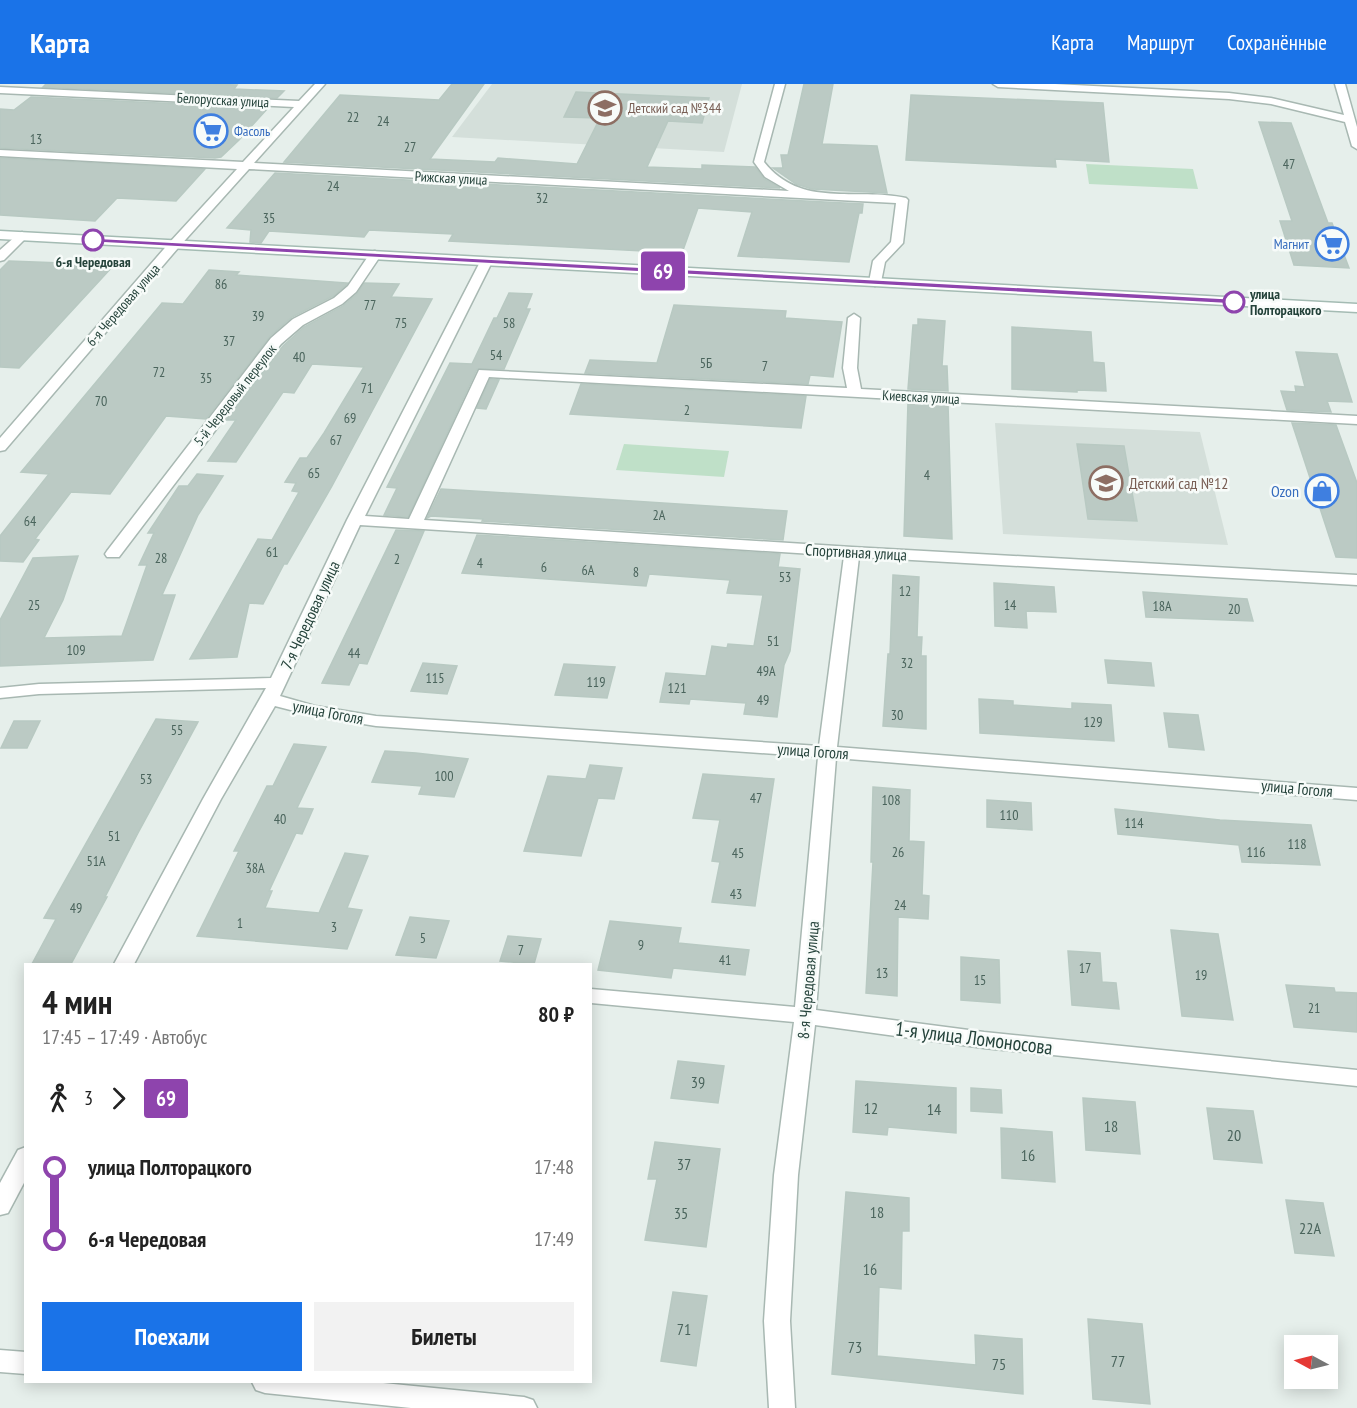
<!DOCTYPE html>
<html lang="ru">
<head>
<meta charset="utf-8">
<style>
	body { margin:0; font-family:"PT Sans Narrow",sans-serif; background:#f2f2f2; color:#222; height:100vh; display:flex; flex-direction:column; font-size:22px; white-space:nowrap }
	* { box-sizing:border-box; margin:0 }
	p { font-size:20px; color:#767676 }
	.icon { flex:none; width:33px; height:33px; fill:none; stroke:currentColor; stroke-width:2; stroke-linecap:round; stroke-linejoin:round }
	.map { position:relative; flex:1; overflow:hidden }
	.drawer { position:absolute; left:24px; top:879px; width:568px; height:420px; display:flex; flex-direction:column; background:#fff; border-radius:0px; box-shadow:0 3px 15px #0003 }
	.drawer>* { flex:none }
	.badge { padding:0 12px; border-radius:4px; font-size:21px; line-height:39px }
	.needle { width:39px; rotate:277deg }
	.tools { position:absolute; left:1284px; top:1251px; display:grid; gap:12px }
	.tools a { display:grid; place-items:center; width:54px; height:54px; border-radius:0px; background:#fff; box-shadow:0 3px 15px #0003; font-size:30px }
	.map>.badge { position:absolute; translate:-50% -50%; box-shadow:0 0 0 3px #fff }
	.legs { display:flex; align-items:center; gap:9px; height:66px; padding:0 18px; font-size:20px }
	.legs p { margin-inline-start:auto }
	.summary { display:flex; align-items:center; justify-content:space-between; height:102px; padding:0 18px }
	h1 { font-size:33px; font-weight:700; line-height:45px }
	.action { display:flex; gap:12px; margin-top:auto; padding:12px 18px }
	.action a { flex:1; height:69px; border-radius:0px; background:#1a73e8; color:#fff; font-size:24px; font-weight:700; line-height:69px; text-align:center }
	.action a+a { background:#f2f2f2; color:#222 }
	ul { padding:0 18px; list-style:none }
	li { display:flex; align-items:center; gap:21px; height:72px; font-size:22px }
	li i { display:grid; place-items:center; width:9px; height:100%; margin:0 8px; background:currentColor }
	li i::after { content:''; width:15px; height:15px; margin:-8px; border:4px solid; border-radius:50%; background:#fff }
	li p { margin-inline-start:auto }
	li:first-child i { background:linear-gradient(#0000 50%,currentColor 0) }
	li:last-child i { background:linear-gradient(currentColor 50%,#0000 0) }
	header { display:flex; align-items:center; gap:36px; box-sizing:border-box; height:84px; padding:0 30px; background:#1a73e8; color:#fff }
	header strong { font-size:28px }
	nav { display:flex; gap:33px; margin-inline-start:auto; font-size:21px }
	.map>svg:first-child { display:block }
	.built { fill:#d4dfda }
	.green { fill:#bfe0c8 }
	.building { fill:#bbcac4; stroke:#b8c9c2; stroke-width:1.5 }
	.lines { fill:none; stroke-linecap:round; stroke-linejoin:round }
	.minor-casing { stroke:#a8b8b2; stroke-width:3 }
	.tertiary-casing { stroke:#a8b8b2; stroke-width:3 }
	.secondary-casing { stroke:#a4bbb3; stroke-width:3 }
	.minor { fill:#fff; fill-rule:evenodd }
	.tertiary { fill:#fff; fill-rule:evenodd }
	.secondary { fill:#fff; fill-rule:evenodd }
	.line-1 { fill:#8e44ad; stroke:#fff; stroke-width:1.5 }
	.stop-1-dot { fill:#fff; stroke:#8e44ad; stroke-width:3 }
	.labels { text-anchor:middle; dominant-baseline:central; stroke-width:5; stroke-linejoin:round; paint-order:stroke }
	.far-street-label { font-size:14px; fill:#24423a; stroke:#f7fbf9 }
	.far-education-label { font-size:14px; fill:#785e54; stroke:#f7fbf9; text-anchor:start }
	.number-label { font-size:14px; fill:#4a645c }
	.far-shop-label { font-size:14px; fill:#366cbe; stroke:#f7fbf9; text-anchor:start }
	.far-stop-label { font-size:14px; font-weight:bold; fill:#24423a; stroke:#f7fbf9 }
	.education-label { font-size:16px; fill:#785e54; stroke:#f7fbf9; text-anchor:start }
	.shop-label { font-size:16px; fill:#366cbe; stroke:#f7fbf9; text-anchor:end }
	.street-label { font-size:16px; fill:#24423a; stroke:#f7fbf9 }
	.near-number-label { font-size:16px; fill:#4a645c }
	.near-street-label { font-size:20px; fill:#24423a; stroke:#f7fbf9 }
</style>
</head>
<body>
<header>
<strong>Карта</strong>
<nav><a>Карта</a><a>Маршрут</a><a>Сохранённые</a></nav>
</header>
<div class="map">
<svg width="1357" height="1324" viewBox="0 0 1357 1324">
	<rect width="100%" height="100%" fill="#e6efeb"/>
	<g class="built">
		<path d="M492,0H742L724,68L452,53Z"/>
		<path d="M995,339L1200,348L1228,461L1003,450Z"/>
	</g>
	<g class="green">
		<path d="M1086,80L1193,85L1198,105L1089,100Z"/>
		<path d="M624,360L729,367L724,393L616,386Z"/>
	</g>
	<g class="building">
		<path d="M46,0H207L237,1L234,5L284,7L277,14L43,3Z"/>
		<path d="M452,0H484L430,75L495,78L498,74L577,80L600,34L564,33L576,8L709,14L702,39L668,37L647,83L702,85V81L755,83L764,95L780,104L284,78L340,11L439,16Z"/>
		<path d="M804,0H833L822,60L877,62L887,109L812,105L796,100L773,84H783L781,71H788Z"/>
		<path d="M911,11L1103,19L1109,78L1055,75L1056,83L906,76Z"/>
		<path d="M31,13L268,24L239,56L221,73L215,74L0,64V25L14,26Z"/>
		<path d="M1259,38L1291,39L1328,139H1332L1349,184L1294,181L1280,137H1292Z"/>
		<path d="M0,74L205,85L176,117L117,114L95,137L0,131Z"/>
		<path d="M275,89L863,120L862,129H859L849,178L738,172L752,128L698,124L682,169L449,157L453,150L369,146L364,153L269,147L261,159L250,158L251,146L227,144Z"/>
		<path d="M9,177L114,181L19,284L0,283V186Z"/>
		<path d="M209,186L239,188L236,191L348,199L333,212L292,233L270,252L206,335L166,332L110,410L71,408L35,455L39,456L23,478L0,477V452L49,390L21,388L162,219L183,220Z"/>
		<path d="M364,199L399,200L391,213L432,215L332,402L287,480H284L263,520L249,519L237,573L190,575L258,455L272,456L299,408L292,407L296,399L285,398L300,374H307L324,349L364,283L312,280L294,309L283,308L236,378L208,377L236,336H226L283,262L304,243L343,222L357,210Z"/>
		<path d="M509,209L532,210L526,225H530L504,285H477L408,433L384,431L397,404L387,403L450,279L472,280L494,234H497Z"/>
		<path d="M674,221L786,227L785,234L842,238L833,293L810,291L808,300L585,289L590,276L657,279Z"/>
		<path d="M918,235L945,237L942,282H947L948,307L908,305L913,241H918Z"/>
		<path d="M1012,243L1091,248L1093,278L1104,279L1106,307L1077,306V308L1012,305Z"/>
		<path d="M1296,268L1337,270L1352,318L1327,317L1331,328L1287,326L1281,307L1296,308L1295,302L1305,303Z"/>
		<path d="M490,295L499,296L486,325L477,324Z"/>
		<path d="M581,300L806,312L801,344L570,330Z"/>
		<path d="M908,318L948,320L952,455L904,452Z"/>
		<path d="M1292,339L1336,341L1357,399V474L1336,473Z"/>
		<path d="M1077,360L1124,362L1137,437L1088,435Z"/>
		<path d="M197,390L223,392L198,431L162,511H175L153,576L0,582V536L33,474L78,472L63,516L44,554L122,552L147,481H139L154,449H148L179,402H188Z"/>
		<path d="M441,405L539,411L787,427L783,456L482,437L483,435L431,432L427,434Z"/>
		<path d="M396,446L424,447L367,580L359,579L349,601L322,599Z"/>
		<path d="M477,451L780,470L778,483L800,485L790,567L784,581L777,633L744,630L746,619L690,615L689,620L660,618L666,589L706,592L712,562L727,564L728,560L754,562L763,511L727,509L730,496L649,490L646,502L462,489Z"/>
		<path d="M893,491L919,493L917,553H922L921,572H926V645L883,642L888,570H890Z"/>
		<path d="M994,499L1054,503L1056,528L1026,527L1027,544L995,542Z"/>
		<path d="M1143,508L1247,515L1253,537L1146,533Z"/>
		<path d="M1105,576L1151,579L1154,602L1108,599Z"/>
		<path d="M423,579L457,582L447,610L411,607Z"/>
		<path d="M564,580L615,583L607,614L555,611Z"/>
		<path d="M979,615L1013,617V621L1072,625V619L1111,621L1114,657L980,649Z"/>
		<path d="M1164,629L1198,631L1204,666L1169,663Z"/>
		<path d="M156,635L198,638L138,749L105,813H107L71,880H32L56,835L44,834Z"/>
		<path d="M14,637H40L27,664H1Z"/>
		<path d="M294,660L326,663L297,724L313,725L302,750L296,749L269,807H272L265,824L319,829L345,769L368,772L347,824L362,826L347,865L197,852L239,767H234L267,702H273Z"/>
		<path d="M385,667L416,669L468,675L454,713L419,710L422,702L372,698Z"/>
		<path d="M590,681L622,684L614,715L598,714L581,772L524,767L548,692L586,695Z"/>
		<path d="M703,690L774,695L755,822L712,818L720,778L712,777L720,736L693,734Z"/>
		<path d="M873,703L910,706L909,757L924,758L922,811L929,812L928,835L898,833L897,912L866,909L873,778H871Z"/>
		<path d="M987,716L1031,719L1032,746L987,743Z"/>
		<path d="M1115,725L1220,736L1311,741L1320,781L1242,778L1239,761L1118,750Z"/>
		<path d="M410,833L449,837L436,874L396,871Z"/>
		<path d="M610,837L681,844L678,859L749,866L745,891L673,884L671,894L598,886Z"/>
		<path d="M1171,846L1218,850L1233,936L1182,932Z"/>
		<path d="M508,852L541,855L534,880L500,877Z"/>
		<path d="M1068,867L1100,869L1102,898L1116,899L1119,925L1072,921Z"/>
		<path d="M961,873L999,876L1000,919L961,916Z"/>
		<path d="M1286,901L1334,904L1335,908L1357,909V948L1294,943Z"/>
		<path d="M678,977L724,982L718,1019L671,1014Z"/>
		<path d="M856,997L956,1004V1049L888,1043L887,1051L853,1048Z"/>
		<path d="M971,1004L1001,1006L1002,1029L971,1027Z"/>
		<path d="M1083,1014L1135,1018L1140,1070L1086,1066Z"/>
		<path d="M1207,1024L1253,1027L1262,1079L1214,1075Z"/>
		<path d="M1001,1044L1052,1048L1055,1098L1002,1094Z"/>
		<path d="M655,1058L720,1065L706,1163L645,1156L657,1095H648Z"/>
		<path d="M846,1108L909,1114V1147H902L901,1205L879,1203L877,1272L976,1281L975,1251L1022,1255L1023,1310L832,1290Z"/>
		<path d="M1286,1116L1323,1119L1334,1172L1295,1169Z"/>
		<path d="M673,1208L707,1212L696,1282L661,1277Z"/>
		<path d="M1088,1235L1142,1240L1150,1320L1093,1315Z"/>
	</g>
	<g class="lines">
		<g class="minor-casing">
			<g id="minor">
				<path d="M315,0H325L254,79L789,107L765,93L754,78L775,0H785L764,78C801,125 856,103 906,114L908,116L903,159L885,178L881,198L875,202L869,198L873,177L891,158L896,119L249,85L178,164L5,366L0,367V354L170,158L237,85L0,72V66L243,78L294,23L0,9V3L299,17Z"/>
				<path d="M993,0H1055L1229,9L1271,14L1344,31L1335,0H1345L1357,43V65L1352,62L1345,38L1271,20L1229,15L998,3Z"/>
				<path d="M22,148L28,152L4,176L0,177V166L18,150Z"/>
				<path d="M375,167L381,171L356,208L342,220L303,241L281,260L119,473H107L105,470L107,467L271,254L293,235L334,214L348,202L371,168Z"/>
				<path d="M486,174L492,178L365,432L409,435L479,286L847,304L843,284L848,234L854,230L860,234L857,284L861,305L1357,332V340L489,293L424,436L852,463L1357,491V501L859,473L837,663L1357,704V716L836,674L816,926L984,948L1357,986V1002L984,964L815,941L798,1091L790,1237L795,1324H769L764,1237L774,1091L794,938L591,919V905L795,923L818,673L376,642L314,632L275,622L221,715L134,880H114L203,715L266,604L39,610L0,614V604L39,600L271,594L347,436L480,178ZM360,441L844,472L819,662L376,632L315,622L280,612Z"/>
				<path d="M26,1063V1095L8,1129L0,1131V1099L18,1066Z"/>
			</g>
		</g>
		<g class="tertiary-casing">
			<g id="tertiary">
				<path d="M0,1266L26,1268V1290L0,1288Z"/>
				<path d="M252,1298H373L524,1313L533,1316L537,1324H411L265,1309L256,1306Z"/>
			</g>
		</g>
		<g class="secondary-casing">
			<path id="secondary" d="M0,147L1357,220V228L0,155Z"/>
		</g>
		<use href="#minor" class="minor"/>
		<use href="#tertiary" class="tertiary"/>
		<use href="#secondary" class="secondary"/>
	</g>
	<path class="line-1" d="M93,154L1234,215L1238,218L1234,220L90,158L89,156Z"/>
	<defs>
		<g id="school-ring" transform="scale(1.725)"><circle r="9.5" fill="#f7fbf9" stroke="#8d6e63" stroke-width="1.5"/><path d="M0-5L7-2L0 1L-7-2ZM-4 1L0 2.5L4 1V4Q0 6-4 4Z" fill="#8d6e63"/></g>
		<g id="supermarket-ring" transform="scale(1.725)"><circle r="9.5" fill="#f7fbf9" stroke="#3f7fe0" stroke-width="1.5"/><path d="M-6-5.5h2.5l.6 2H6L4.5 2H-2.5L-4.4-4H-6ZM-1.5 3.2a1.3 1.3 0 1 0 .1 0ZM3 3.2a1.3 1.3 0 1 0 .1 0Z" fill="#3f7fe0"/></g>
		<g id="shop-ring" transform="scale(1.725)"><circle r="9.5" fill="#f7fbf9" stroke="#3f7fe0" stroke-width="1.5"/><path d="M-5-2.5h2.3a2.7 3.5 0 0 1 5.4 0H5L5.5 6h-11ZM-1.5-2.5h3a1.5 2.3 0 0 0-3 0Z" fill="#3f7fe0"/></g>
	</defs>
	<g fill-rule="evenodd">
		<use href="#school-ring" x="605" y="24"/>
		<use href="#supermarket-ring" x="211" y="47"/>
		<use href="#supermarket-ring" x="1332" y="160"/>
		<use href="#school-ring" x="1106" y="399"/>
		<use href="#shop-ring" x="1322" y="407"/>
	</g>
	<g class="stop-1-dot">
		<circle cx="93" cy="156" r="10"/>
		<circle cx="1234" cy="218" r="10"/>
	</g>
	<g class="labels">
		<g class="far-street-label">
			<text transform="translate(223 16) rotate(3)">Белорусская улица</text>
			<text transform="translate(451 94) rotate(3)">Рижская улица</text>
			<text transform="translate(123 221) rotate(-49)">6-я Чередовая улица</text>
			<text transform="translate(235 311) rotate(-52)">5-й Чередовый переулок</text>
			<text transform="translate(921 313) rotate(3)">Киевская улица</text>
		</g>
		<g class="far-education-label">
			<text x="628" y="24">Детский сад №344</text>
		</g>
		<g class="number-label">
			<text x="353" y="33">22</text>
			<text x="383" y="37">24</text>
			<text x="36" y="55">13</text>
			<text x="410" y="63">27</text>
			<text x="1289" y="80">47</text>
			<text x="333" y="102">24</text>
			<text x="542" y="114">32</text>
			<text x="269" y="134">35</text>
			<text x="221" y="200">86</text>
			<text x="370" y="221">77</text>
			<text x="258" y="232">39</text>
			<text x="401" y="239">75</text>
			<text x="509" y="239">58</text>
			<text x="229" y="257">37</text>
			<text x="496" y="271">54</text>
			<text x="299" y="273">40</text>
			<text x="706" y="279">5Б</text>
			<text x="765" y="282">7</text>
			<text x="159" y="288">72</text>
			<text x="206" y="294">35</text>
			<text x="367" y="304">71</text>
			<text x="101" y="317">70</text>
			<text x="687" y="326">2</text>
			<text x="350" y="334">69</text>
			<text x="336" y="356">67</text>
			<text x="314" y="389">65</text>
			<text x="927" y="391">4</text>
			<text x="659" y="431">2А</text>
			<text x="30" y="437">64</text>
			<text x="272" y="468">61</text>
			<text x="161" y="474">28</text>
			<text x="397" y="475">2</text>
			<text x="480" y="479">4</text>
			<text x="544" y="483">6</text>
			<text x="588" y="486">6А</text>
			<text x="636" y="488">8</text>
			<text x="785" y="493">53</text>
			<text x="905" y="507">12</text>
			<text x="34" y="521">25</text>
			<text x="1010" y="521">14</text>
			<text x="1162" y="522">18А</text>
			<text x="1234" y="525">20</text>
			<text x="773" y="557">51</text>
			<text x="76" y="566">109</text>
			<text x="354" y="569">44</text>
			<text x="907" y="579">32</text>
			<text x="766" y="587">49А</text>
			<text x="435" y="594">115</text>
			<text x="596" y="598">119</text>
			<text x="677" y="604">121</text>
			<text x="763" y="616">49</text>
			<text x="897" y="631">30</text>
			<text x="1093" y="638">129</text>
			<text x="177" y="646">55</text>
			<text x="444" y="692">100</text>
			<text x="146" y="695">53</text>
			<text x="756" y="714">47</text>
			<text x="891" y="716">108</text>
			<text x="1009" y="731">110</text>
			<text x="280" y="735">40</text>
			<text x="1134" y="739">114</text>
			<text x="114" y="752">51</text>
			<text x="1297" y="760">118</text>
			<text x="898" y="768">26</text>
			<text x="1256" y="768">116</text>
			<text x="738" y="769">45</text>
			<text x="96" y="777">51А</text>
			<text x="255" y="784">38А</text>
			<text x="736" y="810">43</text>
			<text x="900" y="821">24</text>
			<text x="76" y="824">49</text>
			<text x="240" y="839">1</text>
			<text x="334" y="843">3</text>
			<text x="423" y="854">5</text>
			<text x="641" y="861">9</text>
			<text x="521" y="866">7</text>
			<text x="725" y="876">41</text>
			<text x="1085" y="884">17</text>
			<text x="882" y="889">13</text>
			<text x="1201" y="891">19</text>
			<text x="980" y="896">15</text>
			<text x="1314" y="924">21</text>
		</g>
		<g class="far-shop-label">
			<text x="234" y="47">Фасоль</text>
			<text x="1309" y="160" text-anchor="end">Магнит</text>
		</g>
		<g class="far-stop-label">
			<text x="93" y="178">6-я Чередовая</text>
			<text x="1250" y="210" text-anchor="start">улица<tspan x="1250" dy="16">Полторацкого</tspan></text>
		</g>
		<g class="education-label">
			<text x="1129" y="399">Детский сад №12</text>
		</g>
		<g class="shop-label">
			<text x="1299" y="407">Ozon</text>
		</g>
		<g class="street-label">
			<text transform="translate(856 468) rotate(3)">Спортивная улица</text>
			<text transform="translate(310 531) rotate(-65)">7-я Чередовая улица</text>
			<text transform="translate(328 628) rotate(11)">улица Гоголя</text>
			<text transform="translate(813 667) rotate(4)">улица Гоголя</text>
			<text transform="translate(1297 704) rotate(5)">улица Гоголя</text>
			<text transform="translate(808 896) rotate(-85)">8-я Чередовая улица</text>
		</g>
		<g class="near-number-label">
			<text x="698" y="998">39</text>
			<text x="871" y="1024">12</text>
			<text x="934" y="1025">14</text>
			<text x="1111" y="1042">18</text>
			<text x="1234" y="1051">20</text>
			<text x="1028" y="1071">16</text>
			<text x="684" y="1080">37</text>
			<text x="877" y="1128">18</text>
			<text x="681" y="1129">35</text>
			<text x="1310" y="1144">22А</text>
			<text x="870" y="1185">16</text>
			<text x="684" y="1245">71</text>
			<text x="855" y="1263">73</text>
			<text x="1118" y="1277">77</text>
			<text x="999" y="1280">75</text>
		</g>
		<g class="near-street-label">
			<text transform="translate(974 954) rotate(7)">1-я улица Ломоносова</text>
		</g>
	</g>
</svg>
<div class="tools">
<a><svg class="needle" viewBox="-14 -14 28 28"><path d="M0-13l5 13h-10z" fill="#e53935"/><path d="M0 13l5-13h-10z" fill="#767676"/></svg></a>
</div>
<b class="badge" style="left:663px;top:187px;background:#8e44ad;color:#fff">69</b>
<section class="drawer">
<div class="summary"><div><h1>4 мин</h1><p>17:45 – 17:49 · Автобус</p></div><b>80 ₽</b></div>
<div class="legs"><svg class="icon" aria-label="walk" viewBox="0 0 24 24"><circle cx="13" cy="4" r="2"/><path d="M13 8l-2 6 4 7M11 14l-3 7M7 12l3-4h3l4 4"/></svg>3<svg class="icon" aria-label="forward" viewBox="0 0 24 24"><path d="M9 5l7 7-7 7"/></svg><b class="badge" style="background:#8e44ad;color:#fff">69</b></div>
<ul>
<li><i style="color:#8e44ad"></i><b>улица Полторацкого</b><p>17:48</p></li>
<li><i style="color:#8e44ad"></i><b>6-я Чередовая</b><p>17:49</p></li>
</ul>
<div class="action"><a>Поехали</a><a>Билеты</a></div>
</section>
</div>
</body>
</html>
